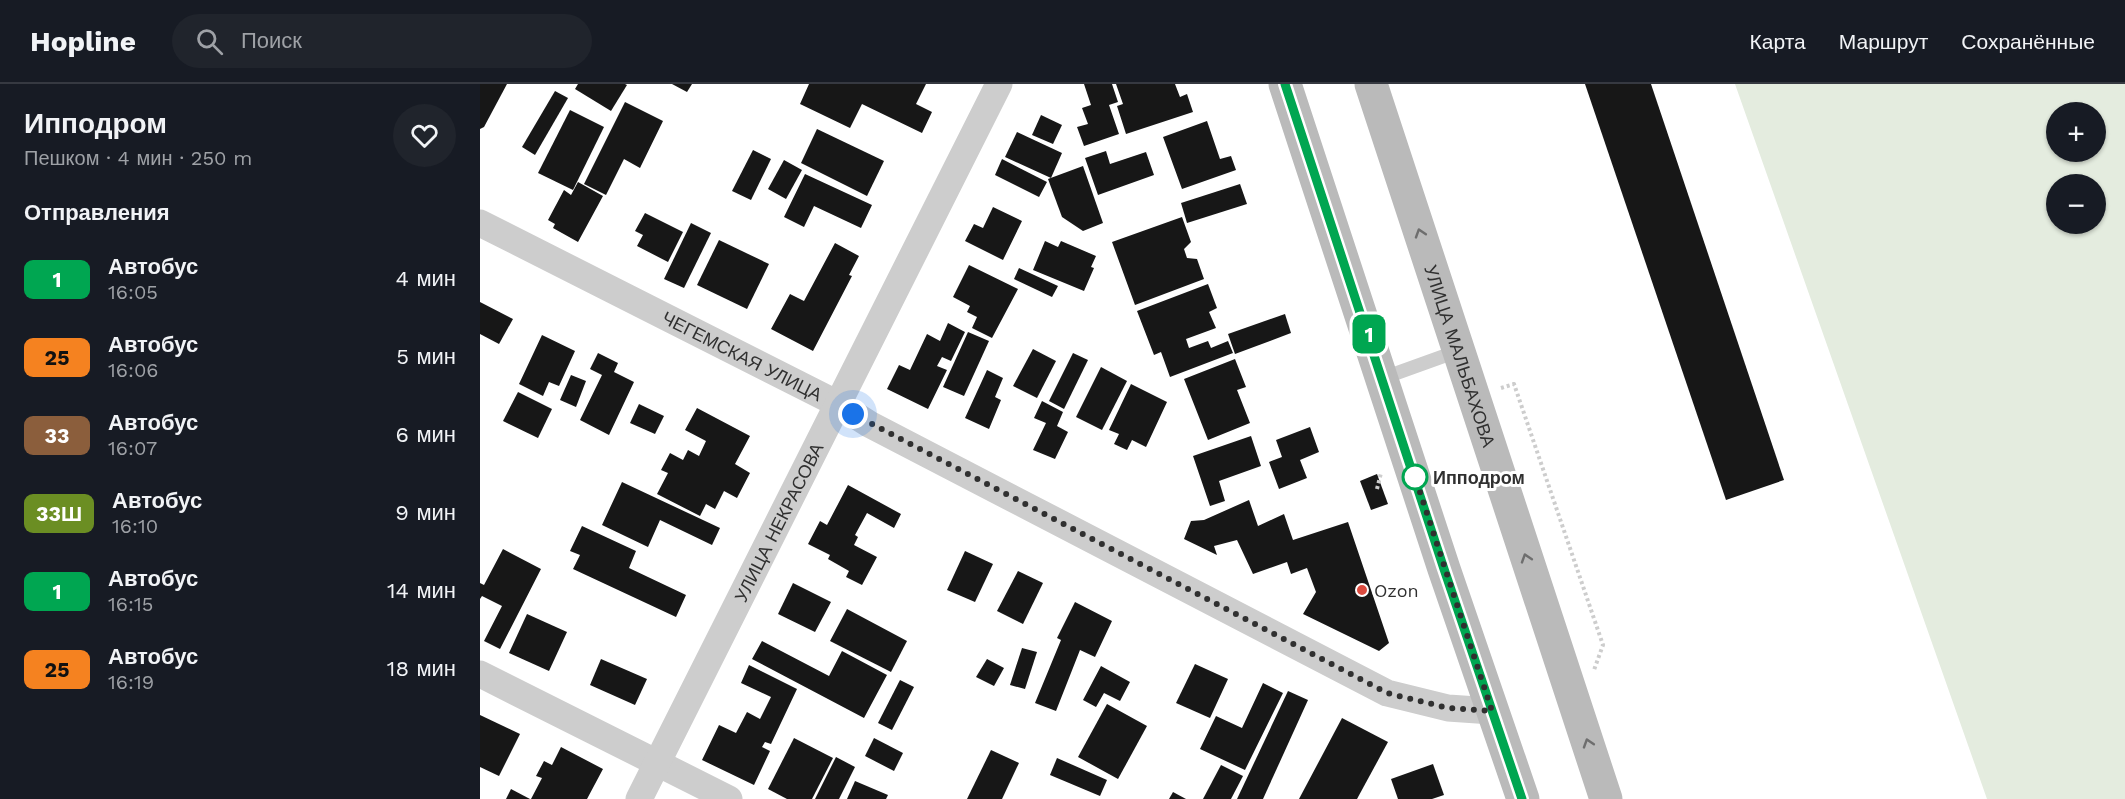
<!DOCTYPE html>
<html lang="ru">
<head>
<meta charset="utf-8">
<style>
	body { margin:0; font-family:"Work Sans",sans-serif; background:#20242c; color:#f1f3f6; height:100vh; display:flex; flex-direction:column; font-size:22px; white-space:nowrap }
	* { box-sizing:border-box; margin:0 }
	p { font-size:20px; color:#9ea1a6 }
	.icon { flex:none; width:33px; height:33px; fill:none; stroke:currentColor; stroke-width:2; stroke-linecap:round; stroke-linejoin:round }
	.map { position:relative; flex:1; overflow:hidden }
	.drawer { display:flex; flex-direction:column; background:#171b24; width:480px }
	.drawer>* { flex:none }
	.badge { padding:0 12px; border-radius:9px; font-size:21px; line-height:39px }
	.fabs { position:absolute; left:1566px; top:18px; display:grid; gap:12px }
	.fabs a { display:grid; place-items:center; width:60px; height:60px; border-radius:50%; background:#171b24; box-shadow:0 2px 4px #0004; font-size:30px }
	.you { position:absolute; width:30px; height:30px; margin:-15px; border:4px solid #fff; border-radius:50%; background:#1a73e8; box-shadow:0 0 0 9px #1a73e833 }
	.map>.badge { position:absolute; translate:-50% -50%; box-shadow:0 0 0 3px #fff }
	h2 { padding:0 24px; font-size:22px; line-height:54px }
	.round { display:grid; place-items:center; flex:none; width:63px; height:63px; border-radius:32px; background:#20242c }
	.summary { display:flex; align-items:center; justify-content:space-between; height:102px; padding:0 24px }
	h1 { font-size:28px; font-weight:800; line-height:45px }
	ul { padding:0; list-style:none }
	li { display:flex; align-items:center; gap:18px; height:78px; padding:0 24px }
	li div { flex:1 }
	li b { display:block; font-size:22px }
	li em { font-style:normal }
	li .badge { min-width:66px; font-weight:700; text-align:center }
	header { display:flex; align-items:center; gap:36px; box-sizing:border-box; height:84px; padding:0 30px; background:#171b24; border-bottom:2px solid #363941 }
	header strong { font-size:28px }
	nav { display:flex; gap:33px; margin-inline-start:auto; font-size:21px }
	.search { width:420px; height:54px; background:#20242c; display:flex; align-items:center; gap:15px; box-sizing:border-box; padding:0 21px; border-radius:33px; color:#9ea1a6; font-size:22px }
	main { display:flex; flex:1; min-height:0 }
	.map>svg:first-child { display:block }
	.green { fill:#e4ecdf; fill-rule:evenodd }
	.building { fill:#171717 }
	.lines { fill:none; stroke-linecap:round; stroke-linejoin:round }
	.path { stroke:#cdcdcd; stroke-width:4; stroke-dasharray:3 3; stroke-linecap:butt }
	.service { stroke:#cdcdcd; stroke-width:14 }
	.minor { stroke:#cdcdcd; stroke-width:27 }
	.secondary { stroke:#bababa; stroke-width:33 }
	.oneway { stroke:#6e6e6e }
	.line-casing { stroke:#fff; stroke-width:14 }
	.line { stroke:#00a651; stroke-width:9 }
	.walk { stroke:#303030; stroke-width:6; stroke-dasharray:0 10.8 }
	.stop-dot { fill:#fff; stroke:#00a651; stroke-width:3 }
	.poi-dot { fill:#db4b3f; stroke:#fff; stroke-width:2 }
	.labels { text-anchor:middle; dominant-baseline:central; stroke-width:6; stroke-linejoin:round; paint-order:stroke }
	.street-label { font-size:18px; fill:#303030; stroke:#fff }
	.stop-label { font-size:18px; font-weight:bold; fill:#303030; stroke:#fff; text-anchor:start }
	.poi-label { font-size:18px; fill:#303030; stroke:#fff; text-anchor:start }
</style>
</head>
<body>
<header>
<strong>Hopline</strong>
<div class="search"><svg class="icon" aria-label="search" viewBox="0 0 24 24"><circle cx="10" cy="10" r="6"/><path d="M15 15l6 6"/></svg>Поиск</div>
<nav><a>Карта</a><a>Маршрут</a><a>Сохранённые</a></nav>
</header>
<main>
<section class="drawer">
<div class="summary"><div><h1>Ипподром</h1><p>Пешком · 4 мин · 250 m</p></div><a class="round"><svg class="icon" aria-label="heart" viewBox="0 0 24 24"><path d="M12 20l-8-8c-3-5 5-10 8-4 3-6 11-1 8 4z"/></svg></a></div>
<h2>Отправления</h2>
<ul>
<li><span class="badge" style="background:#00a651;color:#fff">1</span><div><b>Автобус</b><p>16:05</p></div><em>4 мин</em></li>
<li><span class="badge" style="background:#f58220;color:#111">25</span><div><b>Автобус</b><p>16:06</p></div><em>5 мин</em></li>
<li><span class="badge" style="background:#8b5e3c;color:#fff">33</span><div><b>Автобус</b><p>16:07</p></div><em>6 мин</em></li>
<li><span class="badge" style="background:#6b8e23;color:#fff">33Ш</span><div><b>Автобус</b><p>16:10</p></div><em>9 мин</em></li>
<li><span class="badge" style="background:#00a651;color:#fff">1</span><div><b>Автобус</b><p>16:15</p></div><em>14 мин</em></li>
<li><span class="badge" style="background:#f58220;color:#111">25</span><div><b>Автобус</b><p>16:19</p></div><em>18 мин</em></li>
</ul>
</section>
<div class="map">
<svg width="1645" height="715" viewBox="0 0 1645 715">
	<rect width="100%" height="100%" fill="#fff"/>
	<path class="green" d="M1255,0H1645V715H1507ZM1576,28H1616V68H1576ZM1576,100H1616V140H1576Z"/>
	<g class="building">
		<path d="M0,0H27L4,43L0,45Z"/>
		<path d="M98,0H145L147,1L131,27L95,5Z"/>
		<path d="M192,0H212L207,8Z"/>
		<path d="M329,0H446L436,20L452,28L442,49L382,20L370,44L320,20Z"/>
		<path d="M604,0H632L638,18L629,21L639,50L604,62L597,43L608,40L602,24L611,21Z"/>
		<path d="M636,0H695L700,13L707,10L713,28L646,50L637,22L643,20Z"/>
		<path d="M1105,0H1171L1304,396L1246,416Z"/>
		<path d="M75,7L88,14L55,71L42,63Z"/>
		<path d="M145,18L183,37L160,84L144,75L126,111L104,100Z"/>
		<path d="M90,26L124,43L93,106L58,89Z"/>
		<path d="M561,31L582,41L573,60L552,51Z"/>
		<path d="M727,37L740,75L751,72L756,86L702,105L683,53Z"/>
		<path d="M337,45L404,77L387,112L321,79Z"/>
		<path d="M537,48L582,69L571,94L525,73Z"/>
		<path d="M273,66L291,75L271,116L252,107Z"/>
		<path d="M626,67L630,80L666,68L674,91L618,111L605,74Z"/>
		<path d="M522,75L567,98L559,113L515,91Z"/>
		<path d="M304,76L322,86L306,115L288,105Z"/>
		<path d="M603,82L623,139L603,147L582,133L568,95Z"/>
		<path d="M325,90L392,121L381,144L334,122L324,143L304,133Z"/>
		<path d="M98,98L123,112L98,158L73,144L75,140L68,136L84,106L91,111Z"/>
		<path d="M760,100L767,120L707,139L701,119Z"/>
		<path d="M513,123L542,137L523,176L485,157L494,140L503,144Z"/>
		<path d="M165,129L203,148L188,178L157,162L163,151L155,147Z"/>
		<path d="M702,133L711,158L704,165L707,174L717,175L724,195L655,221L632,158Z"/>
		<path d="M211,139L231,149L204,204L184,195Z"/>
		<path d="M239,156L289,180L267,225L217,201Z"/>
		<path d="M565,157L578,163L581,157L616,172L611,183L614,184L604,207L553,186Z"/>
		<path d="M355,159L379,172L369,191L372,192L333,267L291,245L310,210L324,217Z"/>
		<path d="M489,181L538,205L512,254L492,244L497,233L487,228L490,222L473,213Z"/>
		<path d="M539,184L578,202L572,213L534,195Z"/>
		<path d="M728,200L737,224L729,228L736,244L706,255L709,264L728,257L731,264L748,257L753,269L690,293L681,268L674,271L657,227Z"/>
		<path d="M0,218L33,235L19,260L0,250Z"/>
		<path d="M805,230L811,249L755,270L748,250Z"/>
		<path d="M468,239L485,248L471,277L462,273L457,282L467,286L448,325L407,305L419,281L430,286L447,250L460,257Z"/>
		<path d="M488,248L509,257L484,312L463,303Z"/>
		<path d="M62,251L95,267L79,302L69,298L63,312L39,300Z"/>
		<path d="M553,265L576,277L557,314L533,302Z"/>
		<path d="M118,269L138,279L134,288L154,298L129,351L100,336L122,291L110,285Z"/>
		<path d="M593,269L608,276L584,325L569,317Z"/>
		<path d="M755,275L766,303L757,306L770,339L728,356L704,295Z"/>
		<path d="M621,283L647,297L622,346L596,333Z"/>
		<path d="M507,286L523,294L515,313L521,316L509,345L485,334Z"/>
		<path d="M91,291L106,297L96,323L80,316Z"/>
		<path d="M651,300L687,318L666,363L652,356L647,366L634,360L639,350L629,346Z"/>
		<path d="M38,308L72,325L58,354L23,337Z"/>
		<path d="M562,317L583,328L577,342L588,348L575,375L553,366L566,339L554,334Z"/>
		<path d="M159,320L184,332L175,350L150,339Z"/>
		<path d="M217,324L270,352L255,380L270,389L257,414L244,407L235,425L226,420L220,432L177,410L188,389L181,386L190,369L203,376L208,366L219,372L226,357L205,346Z"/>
		<path d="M830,343L839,368L820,376L827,394L799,405L789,378L802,373L796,356Z"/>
		<path d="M771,352L781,382L739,397L745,417L730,422L713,372Z"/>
		<path d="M897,390L908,420L891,426L880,397Z"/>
		<path d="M142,398L240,444L232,461L180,436L168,463L122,441Z"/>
		<path d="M368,401L421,430L414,444L387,429L375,451L378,453L374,461L397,473L382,501L366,493L369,487L348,475L350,471L328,460L340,437L347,441Z"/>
		<path d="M769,416L778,442L804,430L813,456L868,438L909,559L899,567L823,530L836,508L827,484L811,490L807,478L773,490L757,456L734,462L737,471L704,455L711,437L724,436Z"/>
		<path d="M102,442L156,467L149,484L206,511L196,533L93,485L100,471L90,467Z"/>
		<path d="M23,465L61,485L20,565L4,557L22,522L2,512L0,515V499L4,501Z"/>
		<path d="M485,467L513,480L495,518L467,506Z"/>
		<path d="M538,487L563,499L543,540L517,527Z"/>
		<path d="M313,499L351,518L335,548L298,530Z"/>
		<path d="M595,518L632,537L615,573L600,566L576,627L555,619L581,556L577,554Z"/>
		<path d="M367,525L427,557L411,588L350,557Z"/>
		<path d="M47,530L87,548L69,587L29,569Z"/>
		<path d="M282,557L349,592L362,567L407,591L384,634L272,575Z"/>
		<path d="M542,564L557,568L545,605L530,601Z"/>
		<path d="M121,575L167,595L155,621L110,601Z"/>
		<path d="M507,575L524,584L514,602L496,593Z"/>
		<path d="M715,580L748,595L730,634L696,619Z"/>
		<path d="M269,581L317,605L291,660L285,658L282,663L290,667L274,701L222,676L239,641L256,649L267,628L280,635L291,613L261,599Z"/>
		<path d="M621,582L650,598L640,617L624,609L616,623L603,616Z"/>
		<path d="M420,596L434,603L412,646L398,639Z"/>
		<path d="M783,599L803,609L765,686L720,665L736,632L762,644Z"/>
		<path d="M808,607L828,616L783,715H757Z"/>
		<path d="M627,620L667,642L638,695L598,673Z"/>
		<path d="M0,631L40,650L19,692L0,683Z"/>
		<path d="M862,634L908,658L877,715H819Z"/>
		<path d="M314,654L353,674L332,715H307L288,705Z"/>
		<path d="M394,654L423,669L414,687L385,672Z"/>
		<path d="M81,663L123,685L107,715H51L62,694L56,692L64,677L72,681Z"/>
		<path d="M511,666L539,679L522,715H487Z"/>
		<path d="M356,673L375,683L359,715H335Z"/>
		<path d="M577,674L627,696L620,712L570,691Z"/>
		<path d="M953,680L964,711L952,715H918L911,695Z"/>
		<path d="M741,681L763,692L751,715H723Z"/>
		<path d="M375,697L408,711L406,715H367Z"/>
		<path d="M31,705L50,715H26Z"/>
		<path d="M693,708L706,715H689Z"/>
	</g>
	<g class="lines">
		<g class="path">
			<path d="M1021,304L1034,300L1123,561L1114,586"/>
			<path d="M897,405L901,389"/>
		</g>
		<path class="service" d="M903,294L978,267"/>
		<g class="minor">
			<path id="s1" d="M0,139L356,319L389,340L907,609L968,624L1012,627"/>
			<path d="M0,590L249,715"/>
			<path id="s2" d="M159,715L519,0"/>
		</g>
		<g class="secondary">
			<path d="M805,0L964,485L1043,715"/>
			<path id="s3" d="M891,0L1126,715"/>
		</g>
	</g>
	<defs><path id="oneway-chevron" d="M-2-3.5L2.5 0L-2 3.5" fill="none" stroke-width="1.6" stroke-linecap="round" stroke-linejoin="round" transform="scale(1.5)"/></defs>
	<g class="oneway">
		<use href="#oneway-chevron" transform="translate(940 149) rotate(-108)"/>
		<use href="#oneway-chevron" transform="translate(1046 474) rotate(-108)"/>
		<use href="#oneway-chevron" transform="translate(1108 659) rotate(-108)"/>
	</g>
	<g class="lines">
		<g class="line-casing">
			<path id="line" d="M805,0L964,485L1042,715"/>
		</g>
		<use href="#line" class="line"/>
		<path class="walk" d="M373,330L907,609L968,624L1012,627L935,393"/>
	</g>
	<circle class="stop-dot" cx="935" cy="393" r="12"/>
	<circle class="poi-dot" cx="882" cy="506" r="6"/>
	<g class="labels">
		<g class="street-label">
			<text stroke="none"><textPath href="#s1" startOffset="294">ЧЕГЕМСКАЯ УЛИЦА</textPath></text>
			<text stroke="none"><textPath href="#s3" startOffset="286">УЛИЦА МАЛЬБАХОВА</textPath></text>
			<text stroke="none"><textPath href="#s2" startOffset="310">УЛИЦА НЕКРАСОВА</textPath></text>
		</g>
		<g class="stop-label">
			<text x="953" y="393">Ипподром</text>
		</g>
		<g class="poi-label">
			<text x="894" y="506">Ozon</text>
		</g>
	</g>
</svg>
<div class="fabs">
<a>+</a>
<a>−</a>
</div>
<div class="you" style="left:373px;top:330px"></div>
<b class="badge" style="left:889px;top:250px;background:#00a651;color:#fff">1</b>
</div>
</main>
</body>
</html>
